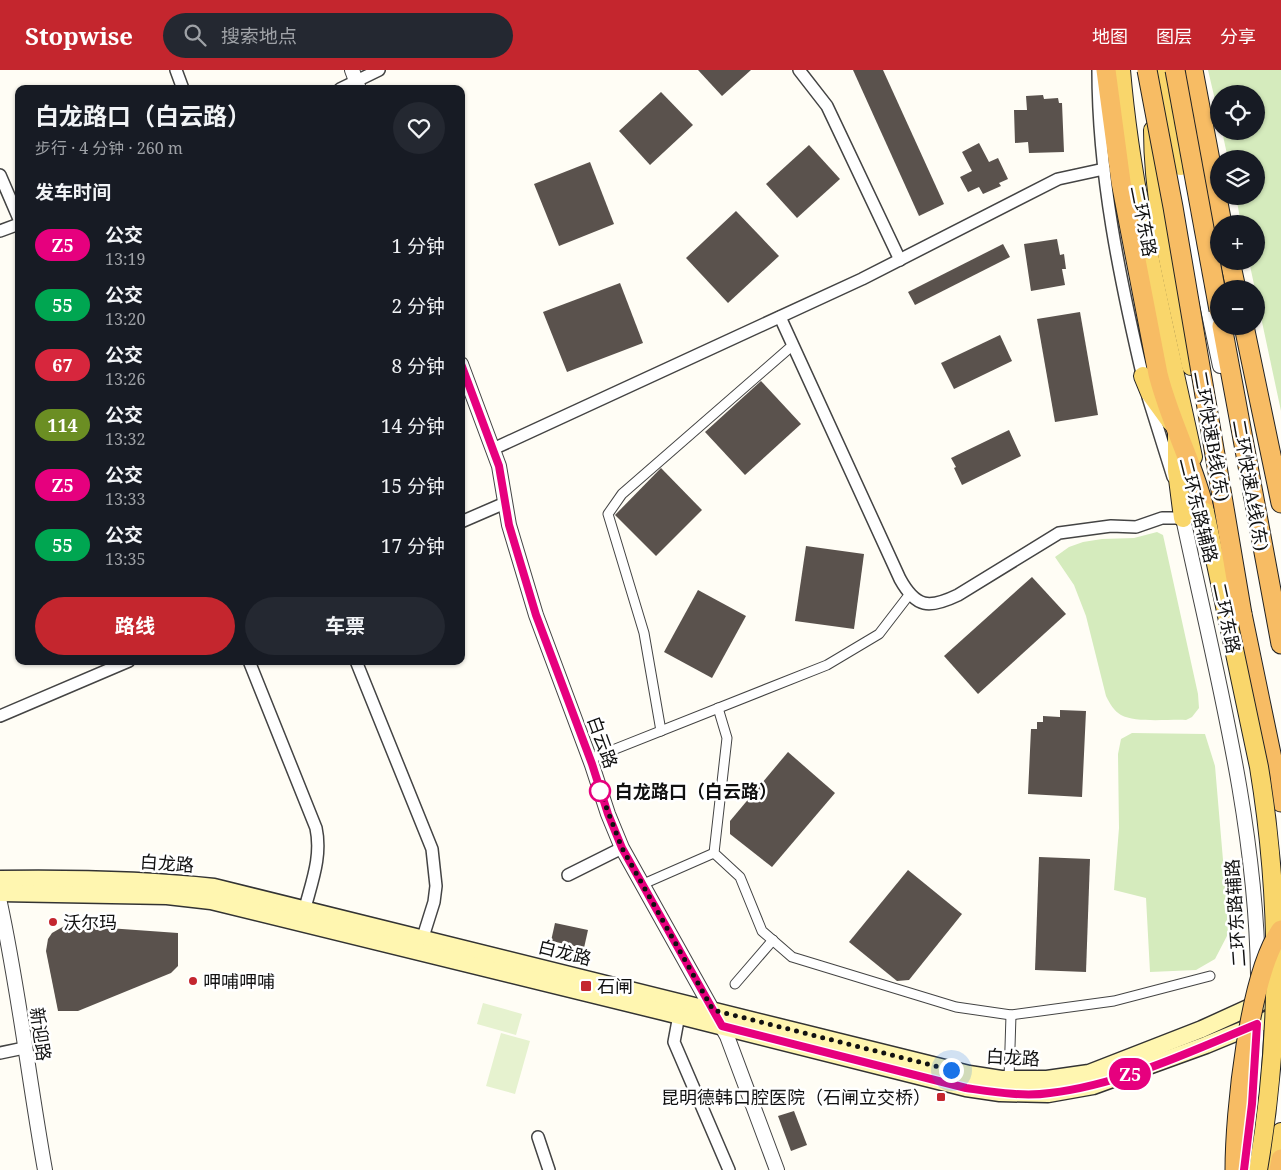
<!DOCTYPE html>
<html lang="zh">
<head>
<meta charset="utf-8">
<style>
	body { margin:0; font-family:"Noto Serif","Noto Sans SC",serif; background:#242831; color:#f1f3f6; height:100vh; display:flex; flex-direction:column; font-size:19px; white-space:nowrap }
	* { box-sizing:border-box; margin:0 }
	p { font-size:16px; color:#9ea1a6 }
	.icon { flex:none; width:28px; height:28px; fill:none; stroke:currentColor; stroke-width:2; stroke-linecap:round; stroke-linejoin:round }
	.map { position:relative; flex:1; overflow:hidden }
	.drawer { position:absolute; left:15px; top:15px; width:450px; height:580px; display:flex; flex-direction:column; background:#171b24; border-radius:10px; box-shadow:0 1px 4px #0004 }
	.drawer>* { flex:none }
	.badge { padding:0 10px; border-radius:16px; font-size:18px; line-height:32px }
	.tools { position:absolute; left:1210px; top:15px; display:grid; gap:10px }
	.tools a { display:grid; place-items:center; width:55px; height:55px; border-radius:50%; background:#171b24; box-shadow:0 1px 4px #0004; font-size:25px }
	.you { position:absolute; width:25px; height:25px; margin:-12px; border:4px solid #fff; border-radius:50%; background:#1a73e8; box-shadow:0 0 0 8px #1a73e833 }
	.map>.badge { position:absolute; translate:-50% -50%; box-shadow:0 0 0 2px #fff }
	h2 { padding:0 20px; font-size:19px; line-height:45px }
	.round { display:grid; place-items:center; flex:none; width:52px; height:52px; border-radius:26px; background:#242831 }
	.overview { display:flex; align-items:center; justify-content:space-between; height:85px; padding:0 20px }
	h1 { font-size:24px; font-weight:700; line-height:38px }
	.button { display:flex; gap:10px; margin-top:auto; padding:10px 20px }
	.button a { flex:1; height:58px; border-radius:30px; background:#c4262e; color:#fff; font-size:20px; font-weight:700; line-height:58px; text-align:center }
	.button a+a { background:#242831; color:#f1f3f6 }
	ul { padding:0; list-style:none }
	li { display:flex; align-items:center; gap:15px; height:60px; padding:0 20px }
	li div { flex:1 }
	li b { display:block; font-size:19px }
	li em { font-style:normal }
	li .badge { min-width:55px; font-weight:700; text-align:center }
	header { display:flex; align-items:center; gap:30px; box-sizing:border-box; height:70px; padding:0 25px; background:#c4262e; color:#fff }
	header strong { font-size:24px }
	nav { display:flex; gap:28px; margin-inline-start:auto; font-size:18px }
	.search { width:350px; height:45px; background:#242831; display:flex; align-items:center; gap:12px; box-sizing:border-box; padding:0 18px; border-radius:28px; color:#9ea1a6; font-size:19px }
	.map>svg:first-child { display:block }
	.green { fill:#d5ebbd }
	.pitch { fill:#e6f2cf }
	.building { fill:#5a524d }
	.lines { fill:none; stroke-linecap:round; stroke-linejoin:round }
	.pedestrian-casing { stroke:#444; stroke-width:11 }
	.minor-casing { stroke:#444; stroke-width:14 }
	.tertiary-casing { stroke:#444; stroke-width:16 }
	.secondary-casing { stroke:#333; stroke-width:19 }
	.primary-casing { stroke:#222; stroke-width:20 }
	.trunk-casing { stroke:#222; stroke-width:21 }
	.pedestrian { stroke:#fff; stroke-width:9 }
	.minor { stroke:#fff; stroke-width:11 }
	.tertiary { stroke:#fff; stroke-width:14 }
	.secondary { stroke:#fff6b0; stroke-width:16 }
	.primary { stroke:#f9d66b; stroke-width:18 }
	.trunk { stroke:#f7bc64; stroke-width:19 }
	.primary-bridge-casing { stroke:#222; stroke-width:20; stroke-linecap:butt }
	.trunk-bridge-casing { stroke:#222; stroke-width:21; stroke-linecap:butt }
	.primary-bridge { stroke:#f9d66b; stroke-width:18 }
	.trunk-bridge { stroke:#f7bc64; stroke-width:19 }
	.line-casing { stroke:#fff; stroke-width:11 }
	.line { stroke:#e6007e; stroke-width:8 }
	.walk { stroke:#111; stroke-width:5; stroke-dasharray:0 9 }
	.stop-dot { fill:#fff; stroke:#e6007e; stroke-width:2.5 }
	.poi-dot { fill:#c4262e; stroke:#fff; stroke-width:2 }
	.labels { text-anchor:middle; dominant-baseline:central; stroke-width:5; stroke-linejoin:round; paint-order:stroke }
	.street-label { font-size:18px; fill:#111; stroke:#fff }
	.stop-label { font-size:18px; font-weight:bold; fill:#111; stroke:#fff; text-anchor:start }
	.poi-label { font-size:18px; fill:#111; stroke:#fff; text-anchor:start }
</style>
</head>
<body>
<header>
<strong>Stopwise</strong>
<div class="search"><svg class="icon" aria-label="search" viewBox="0 0 24 24"><circle cx="10" cy="10" r="6"/><path d="M15 15l6 6"/></svg>搜索地点</div>
<nav><a>地图</a><a>图层</a><a>分享</a></nav>
</header>
<div class="map">
<svg width="1281" height="1100" viewBox="0 0 1281 1100">
	<rect width="100%" height="100%" fill="#fffdf5"/>
	<g class="green">
		<path d="M1208,0H1281V341L1249,191H1256V154H1241L1236,126H1256V89H1228L1222,61H1256V24H1219V47Z"/>
		<path d="M1157,462L1163,465L1198,624L1199,638L1192,647L1186,650C1169,649 1135,653 1121,645C1114,641 1110,634 1106,626L1086,546L1074,515L1055,487L1069,477L1083,472L1102,469L1134,468Z"/>
		<path d="M1132,663L1205,664L1215,696L1227,837L1228,864L1215,889L1196,900L1150,902L1146,828L1114,820L1119,758L1118,684L1121,669Z"/>
	</g>
	<g class="pitch">
		<path d="M483,933L522,944L516,965L477,954Z"/>
		<path d="M501,963L530,971L515,1024L486,1016Z"/>
	</g>
	<g class="building">
		<path d="M698,0H751L722,26Z"/>
		<path d="M853,0H883L944,134L919,146Z"/>
		<path d="M661,22L693,55L650,95L619,61Z"/>
		<path d="M1043,25L1044,29L1058,28L1059,33H1062L1064,82L1029,83L1028,72L1015,73L1014,40H1027L1026,26Z"/>
		<path d="M979,73L989,92L998,88L1008,109L999,113L1001,116L983,124L979,117L968,122L960,107L972,101L962,82Z"/>
		<path d="M809,75L840,109L797,148L766,114Z"/>
		<path d="M590,92L614,154L559,176L534,114Z"/>
		<path d="M736,141L779,186L728,233L686,188Z"/>
		<path d="M1057,169L1060,185L1064,184L1066,199H1062L1065,215L1031,221L1024,174Z"/>
		<path d="M1003,174L1010,187L915,235L908,222Z"/>
		<path d="M620,213L643,273L567,302L543,242Z"/>
		<path d="M1080,242L1098,345L1055,352L1037,249Z"/>
		<path d="M1000,265L1012,291L954,319L941,293Z"/>
		<path d="M761,311L801,354L745,405L705,362Z"/>
		<path d="M1009,360L1021,386L962,415L954,398L956,397L951,388Z"/>
		<path d="M661,398L702,440L656,486L615,445Z"/>
		<path d="M806,476L864,484L854,559L795,551Z"/>
		<path d="M1032,507L1066,544L978,624L944,586Z"/>
		<path d="M698,520L746,546L712,608L664,582Z"/>
		<path d="M1060,640L1086,641L1082,727L1028,724L1031,659H1037V652H1043V646L1060,647Z"/>
		<path d="M788,682L835,723L772,797L730,764V751Z"/>
		<path d="M1039,787L1090,789L1086,902L1035,900Z"/>
		<path d="M908,800L962,844L909,910L897,911L849,872Z"/>
		<path d="M555,853L588,860L584,878L551,871Z"/>
		<path d="M66,855L178,863V896L171,903L78,941H58L46,881L48,869L52,863Z"/>
		<path d="M794,1041L807,1075L791,1081L778,1046Z"/>
	</g>
	<g class="lines">
		<g class="pedestrian-casing">
			<g id="pedestrian">
				<path d="M718,638L727,668L714,783L740,807L762,861L792,887L956,937L1011,945L1114,931L1210,906"/>
				<path d="M661,661L644,563L608,444L622,424L793,275"/>
				<path d="M590,689L827,595L879,564L909,525"/>
				<path d="M641,815L714,783"/>
				<path d="M735,914L773,870"/>
				<path d="M1009,1009L1011,945"/>
			</g>
		</g>
		<g class="minor-casing">
			<g id="minor">
				<path d="M176,0L183,19"/>
				<path d="M799,0L827,36L900,190"/>
				<path d="M1098,0C1098,105 1120,210 1144,312"/>
				<path d="M340,19L379,0"/>
				<path d="M0,105L19,149"/>
				<path d="M0,161L19,154"/>
				<path d="M780,247L900,509C916,538 929,539 958,525L1059,463L1111,456L1136,457L1162,448H1183L1182,442"/>
				<path d="M1148,327L1173,407"/>
				<path d="M493,379L862,209L1058,109L1104,99"/>
				<path d="M461,452L505,433"/>
				<path d="M249,591L316,758C322,786 312,811 305,838"/>
				<path d="M356,591L432,779L436,816L434,832L423,867"/>
				<path d="M0,646L129,591"/>
				<path d="M568,805L622,778"/>
				<path d="M679,945L674,972L729,1100"/>
				<path d="M0,983L24,978"/>
				<path d="M538,1067L549,1100"/>
			</g>
		</g>
		<g class="tertiary-casing">
			<g id="tertiary">
				<path d="M352,0L359,19"/>
				<path d="M1181,96L1186,135L1220,296"/>
				<path d="M461,294L499,396L509,455L536,545L592,695L608,744L622,778L727,966L777,1100"/>
				<path d="M1183,448C1215,599 1256,750 1258,905"/>
				<path d="M0,833C19,921 29,1011 45,1100"/>
				<path d="M1244,1100L1252,1034L1257,951"/>
			</g>
		</g>
		<g class="secondary-casing">
			<g id="secondary">
				<path d="M0,809C71,808 143,809 214,817L969,1004L1001,1009H1047L1089,1003L1202,959L1281,923"/>
				<path d="M0,823L167,826L211,831L664,942L966,1018L1000,1023L1048,1024L1093,1016L1206,975L1281,944"/>
			</g>
		</g>
		<g class="primary-casing">
			<g id="primary">
				<path d="M1121,0C1132,131 1166,259 1193,387"/>
				<path d="M1160,0L1176,68L1181,96"/>
				<path d="M1153,60C1153,140 1175,218 1191,296"/>
				<path d="M1143,306L1150,323L1171,352"/>
				<path d="M1177,363V401L1183,448"/>
				<path d="M1275,1100L1281,1062"/>
			</g>
		</g>
		<g class="trunk-casing">
			<g id="trunk">
				<path d="M1106,0L1121,112L1158,304C1170,352 1194,395 1205,442"/>
				<path d="M1193,0L1222,154"/>
				<path d="M1230,191L1236,219"/>
				<path d="M1222,256L1281,574"/>
				<path d="M1244,256L1281,433"/>
				<path d="M1242,544L1281,732"/>
				<path d="M1279,1100L1281,1089"/>
			</g>
		</g>
		<use href="#pedestrian" class="pedestrian"/>
		<use href="#minor" class="minor"/>
		<use href="#tertiary" class="tertiary"/>
		<use href="#secondary" class="secondary"/>
		<use href="#primary" class="primary"/>
		<use href="#trunk" class="trunk"/>
		<g class="primary-bridge-casing">
			<path id="primary-bridge" d="M1205,442L1259,697C1281,831 1281,966 1258,1100"/>
		</g>
		<g class="trunk-bridge-casing">
			<g id="trunk-bridge">
				<path d="M1147,0L1173,137L1242,544"/>
				<path d="M1175,0L1219,240"/>
				<path d="M1235,1100C1235,1043 1249,905 1281,860"/>
			</g>
		</g>
		<use href="#primary-bridge" class="primary-bridge"/>
		<use href="#trunk-bridge" class="trunk-bridge"/>
	</g>
	<g class="lines">
		<g class="line-casing">
			<path id="line" d="M461,294L499,396L509,455L536,545L592,694L608,744L622,778L722,956L966,1018C994,1022 1023,1027 1050,1023C1120,1015 1192,981 1257,954L1252,1034L1244,1100"/>
		</g>
		<use href="#line" class="line"/>
		<path class="walk" d="M600,721L622,778L713,940L951,1000"/>
	</g>
	<circle class="stop-dot" cx="600" cy="721" r="10"/>
	<g class="poi-dot">
		<circle cx="53" cy="852" r="5"/>
		<circle cx="193" cy="911" r="5"/>
		<rect x="580" y="910" width="12" height="12" rx="2.5"/>
		<rect x="936" y="1022" width="10" height="10" rx="2.5"/>
	</g>
	<g class="labels">
		<g class="street-label">
			<text transform="translate(1144 151) rotate(79)">二环东路</text>
			<text transform="translate(1212 366) rotate(80)">二环快速B线(东)</text>
			<text transform="translate(1251 415) rotate(80)">二环快速A线(东)</text>
			<text transform="translate(1199 440) rotate(76)">二环东路辅路</text>
			<text transform="translate(1227 548) rotate(78)">二环东路</text>
			<text transform="translate(603 672) rotate(70)">白云路</text>
			<text transform="translate(167 793) rotate(4)">白龙路</text>
			<text transform="translate(1235 843) rotate(-94)">二环东路辅路</text>
			<text transform="translate(565 882) rotate(14)">白龙路</text>
			<text transform="translate(41 964) rotate(82)">新迎路</text>
			<text transform="translate(1013 987) rotate(3)">白龙路</text>
		</g>
		<g class="stop-label">
			<text x="615" y="721">白龙路口（白云路）</text>
		</g>
		<g class="poi-label">
			<text x="63" y="852">沃尔玛</text>
			<text x="203" y="911">呷哺呷哺</text>
			<text x="597" y="916">石闸</text>
			<text x="931" y="1027" text-anchor="end">昆明德韩口腔医院（石闸立交桥）</text>
		</g>
	</g>
</svg>
<div class="tools">
<a><svg class="icon" aria-label="locate" viewBox="0 0 24 24"><circle cx="12" cy="12" r="6"/><path d="M12 2v4M12 18v4M2 12h4M18 12h4"/></svg></a>
<a><svg class="icon" aria-label="layers" viewBox="0 0 24 24"><path d="M12 4l9 5-9 5-9-5zM3 14l9 5 9-5"/></svg></a>
<a>+</a>
<a>−</a>
</div>
<div class="you" style="left:951px;top:1000px"></div>
<b class="badge" style="left:1130px;top:1004px;background:#e6007e;color:#fff">Z5</b>
<section class="drawer">
<div class="overview"><div><h1>白龙路口（白云路）</h1><p>步行 · 4 分钟 · 260 m</p></div><a class="round"><svg class="icon" aria-label="heart" viewBox="0 0 24 24"><path d="M12 20l-8-8c-3-5 5-10 8-4 3-6 11-1 8 4z"/></svg></a></div>
<h2>发车时间</h2>
<ul>
<li><span class="badge" style="background:#e6007e;color:#fff">Z5</span><div><b>公交</b><p>13:19</p></div><em>1 分钟</em></li>
<li><span class="badge" style="background:#00a651;color:#fff">55</span><div><b>公交</b><p>13:20</p></div><em>2 分钟</em></li>
<li><span class="badge" style="background:#d7263d;color:#fff">67</span><div><b>公交</b><p>13:26</p></div><em>8 分钟</em></li>
<li><span class="badge" style="background:#6b8e23;color:#fff">114</span><div><b>公交</b><p>13:32</p></div><em>14 分钟</em></li>
<li><span class="badge" style="background:#e6007e;color:#fff">Z5</span><div><b>公交</b><p>13:33</p></div><em>15 分钟</em></li>
<li><span class="badge" style="background:#00a651;color:#fff">55</span><div><b>公交</b><p>13:35</p></div><em>17 分钟</em></li>
</ul>
<div class="button"><a>路线</a><a>车票</a></div>
</section>
</div>
</body>
</html>
